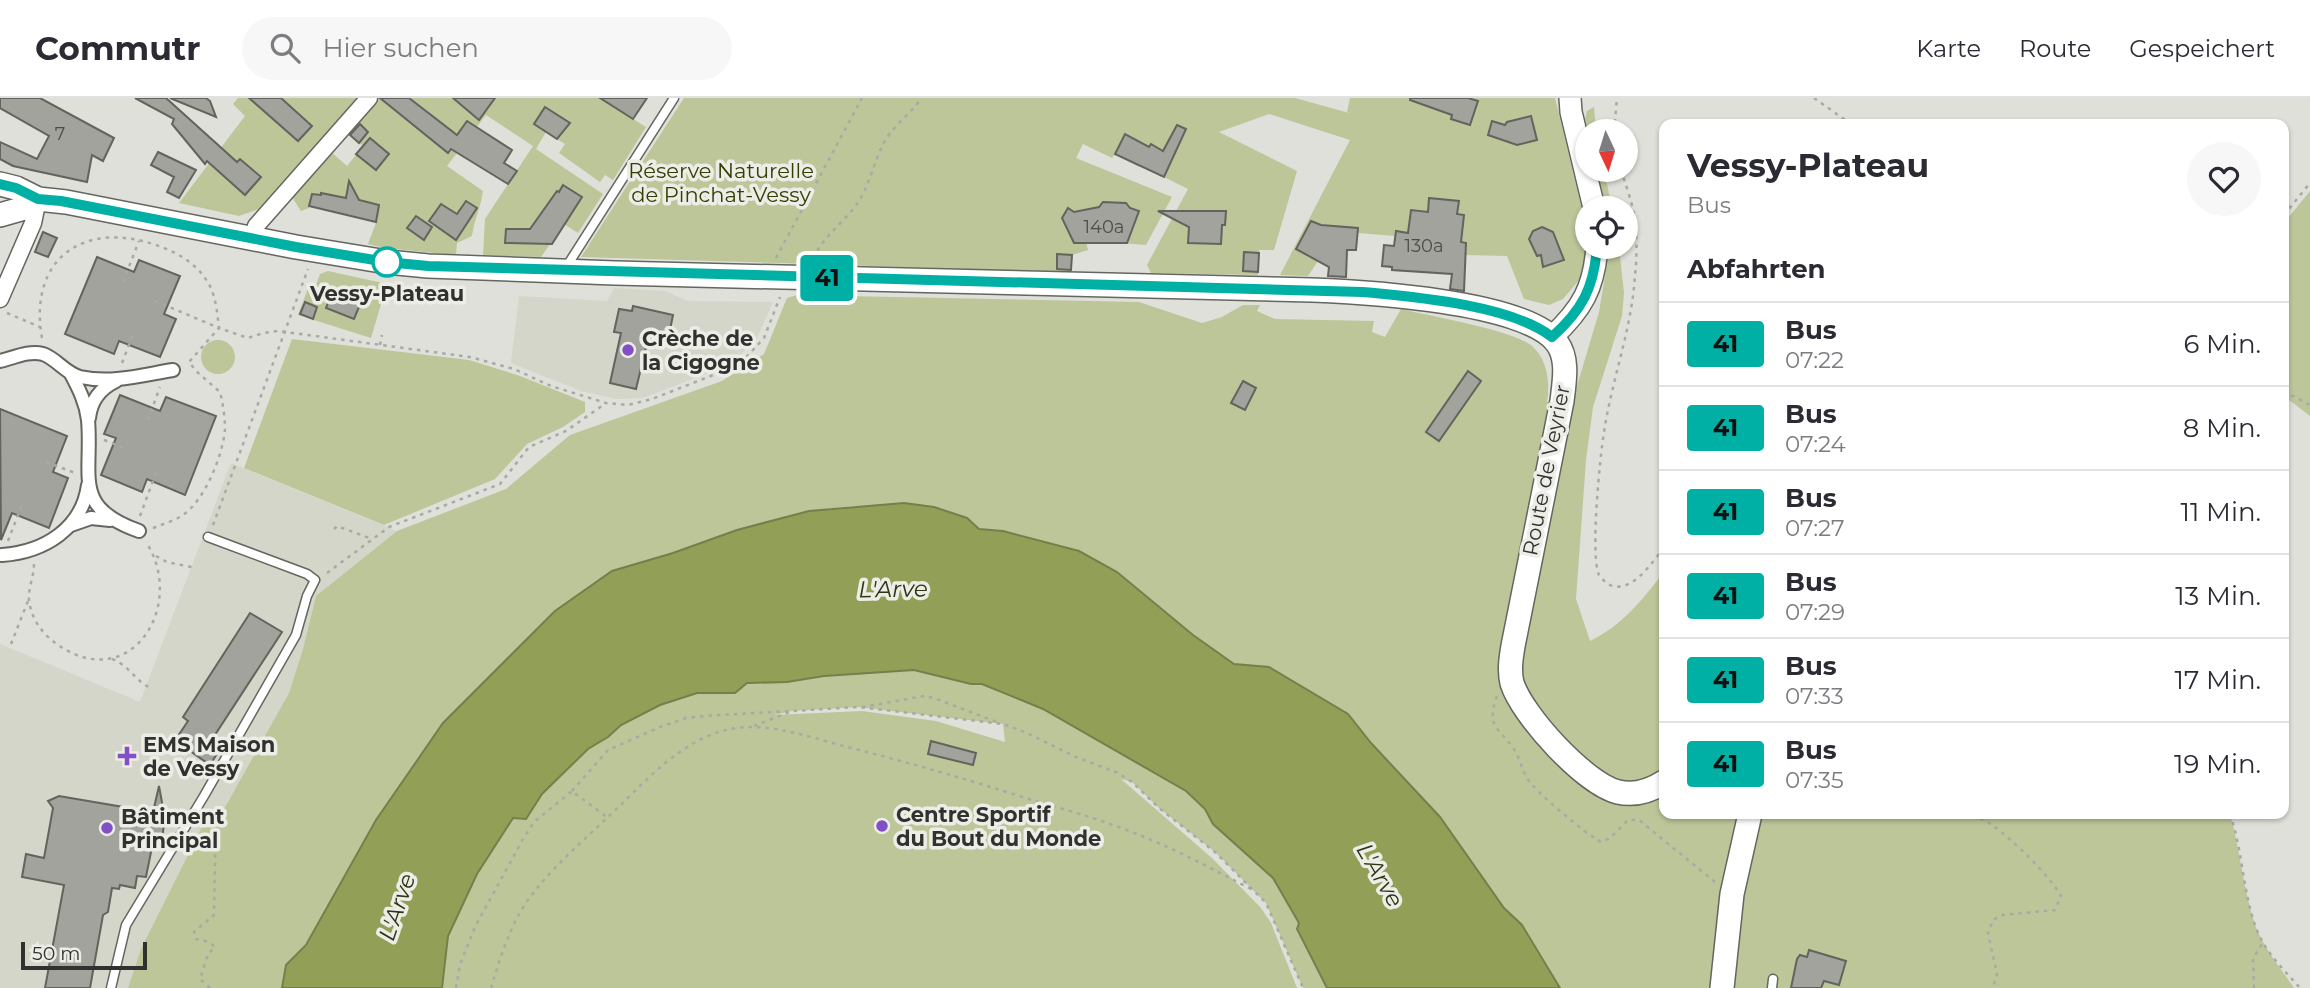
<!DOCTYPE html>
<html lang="de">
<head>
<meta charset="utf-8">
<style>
	body { margin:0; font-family:Montserrat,sans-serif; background:#f7f7f7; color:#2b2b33; height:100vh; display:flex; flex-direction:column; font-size:26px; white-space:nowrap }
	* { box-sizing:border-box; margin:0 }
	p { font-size:23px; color:#7c7c81 }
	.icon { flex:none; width:38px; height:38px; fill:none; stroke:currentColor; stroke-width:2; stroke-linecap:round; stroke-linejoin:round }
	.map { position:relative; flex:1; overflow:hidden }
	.side { position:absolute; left:1659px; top:21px; width:630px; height:700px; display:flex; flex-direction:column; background:#fff; border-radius:14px; box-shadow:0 2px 5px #0004 }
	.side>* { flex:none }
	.badge { padding:0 14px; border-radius:5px; font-size:24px; line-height:46px }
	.needle { width:46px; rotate:176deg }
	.controls { position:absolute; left:1575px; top:21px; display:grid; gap:14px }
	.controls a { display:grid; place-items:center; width:63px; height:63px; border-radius:50%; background:#fff; box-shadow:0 2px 5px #0004; font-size:35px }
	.scale { position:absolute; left:21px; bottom:18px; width:126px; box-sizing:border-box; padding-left:7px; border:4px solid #31322f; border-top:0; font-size:19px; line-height:24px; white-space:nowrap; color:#31322f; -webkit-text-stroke:5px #ecede6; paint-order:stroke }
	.map>.badge { position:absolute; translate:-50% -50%; box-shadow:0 0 0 4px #fff }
	h2 { padding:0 28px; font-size:26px; line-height:63px }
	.round { display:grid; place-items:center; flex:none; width:74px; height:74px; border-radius:37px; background:#f7f7f7 }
	.head { display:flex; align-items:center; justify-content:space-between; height:119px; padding:0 28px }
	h1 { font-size:33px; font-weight:700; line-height:52px }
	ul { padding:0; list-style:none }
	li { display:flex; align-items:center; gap:21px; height:84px; padding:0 28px; border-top:2px solid #e1e1e2 }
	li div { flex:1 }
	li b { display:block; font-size:26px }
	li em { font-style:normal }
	li .badge { min-width:77px; font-weight:700; text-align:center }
	header { display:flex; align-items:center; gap:42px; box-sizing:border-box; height:98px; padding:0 35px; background:#fff; border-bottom:2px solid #e1e1e2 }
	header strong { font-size:33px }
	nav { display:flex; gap:38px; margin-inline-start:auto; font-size:24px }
	.search { width:490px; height:63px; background:#f7f7f7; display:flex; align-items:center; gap:18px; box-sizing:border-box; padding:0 24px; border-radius:38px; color:#7c7c81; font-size:26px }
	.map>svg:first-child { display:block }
	.built { fill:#d3d6c8 }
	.green { fill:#bcc699; fill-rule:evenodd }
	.water { fill:#92a057; stroke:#757f4b; stroke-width:2 }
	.building { fill:#a1a39c; stroke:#62645d; stroke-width:2 }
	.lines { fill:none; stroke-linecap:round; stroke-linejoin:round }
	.service-casing { stroke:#64665f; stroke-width:11 }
	.pedestrian-casing { stroke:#64665f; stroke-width:16 }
	.minor-casing { stroke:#64665f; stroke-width:19 }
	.tertiary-casing { stroke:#64665f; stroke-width:24 }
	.secondary-casing { stroke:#64665f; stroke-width:26 }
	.path { stroke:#a8aaa4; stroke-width:2.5; stroke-dasharray:3.5 5; stroke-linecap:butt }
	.service { stroke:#fff; stroke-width:8 }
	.pedestrian { stroke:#fff; stroke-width:12 }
	.minor { stroke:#fff; stroke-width:16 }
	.tertiary { stroke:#fff; stroke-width:21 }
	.secondary { stroke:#fff; stroke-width:23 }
	.line-casing { stroke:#fff; stroke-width:16 }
	.line { stroke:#00b0a4; stroke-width:10 }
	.stop-dot { fill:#fff; stroke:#00b0a4; stroke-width:3.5 }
	.poi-dot { fill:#834fc7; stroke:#ecede6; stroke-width:2.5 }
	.labels { text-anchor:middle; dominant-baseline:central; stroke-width:7; stroke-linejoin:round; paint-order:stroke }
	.number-label { font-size:18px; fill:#4d4e4a }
	.park-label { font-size:21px; fill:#363e04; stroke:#ecede6 }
	.stop-label { font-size:21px; font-weight:bold; fill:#31322f; stroke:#ecede6 }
	.poi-label { font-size:21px; font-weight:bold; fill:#31322f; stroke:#ecede6; text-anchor:start }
	.street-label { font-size:21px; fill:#31322f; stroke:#ecede6 }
	.water-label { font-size:23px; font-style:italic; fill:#2f3514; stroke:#ecede6 }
</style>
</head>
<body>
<header>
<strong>Commutr</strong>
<div class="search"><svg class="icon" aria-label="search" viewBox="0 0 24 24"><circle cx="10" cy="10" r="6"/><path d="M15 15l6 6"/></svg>Hier suchen</div>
<nav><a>Karte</a><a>Route</a><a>Gespeichert</a></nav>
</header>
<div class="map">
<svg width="2310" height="890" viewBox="0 0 2310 890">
	<rect width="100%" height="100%" fill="#dee0d9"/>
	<g class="built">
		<path d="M614,190L665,193L688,203L773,204L757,240L731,266L643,300L616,301L581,293L511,265L519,198L607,203Z"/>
		<path d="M231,365L397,433L316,498L303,551L289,595L224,711L141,851L128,890H0V546L140,604Z"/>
	</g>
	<g class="green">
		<path d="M238,0H357L259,111L239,118L179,105L245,18L233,6Z"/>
		<path d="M377,0H647L633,21L646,29L613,82L605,77L600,84L559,55L565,46L546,34L536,51L603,96L578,135L564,126L541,159L483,157L485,121L533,48L486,17L447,68L483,93C481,109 474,122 472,138L457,145L456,157L385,150L368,146L377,122L379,107L322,95L321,97L312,96L309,110L301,113L292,99L331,54L347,68L363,48L347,35Z"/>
		<path d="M684,0H1295L1349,15L1347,14L1350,0H1555L1585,124L1587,143L1585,175L1563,201L1549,207L1524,201L1507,158L1466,157V145L1461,144L1457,117L1459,103L1429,100L1428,114L1411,112L1408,135L1396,133L1395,138L1358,135L1356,152L1327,149L1308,178L1280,177L1350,42L1269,16L1219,34L1297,73L1274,152H1259L1258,177L1151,175L1147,167L1188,91L1140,67L1139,69L1115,56L1112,60L1083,46L1076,60L1172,99L1146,147L1120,145L1121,127L1084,135L1088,152L1072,157L1071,174L581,159Z"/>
		<path d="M1594,9L1596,33H1588L1585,21L1587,13Z"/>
		<path d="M1597,72H1604L1612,110H1606Z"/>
		<path d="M2310,93V318L2284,298V125Z"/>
		<path d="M1610,149H1619L1624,195L1622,218L1593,309L1586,362L1576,501L1590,543C1623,527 1642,502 1664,474V716H2230C2240,751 2243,789 2254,824C2262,848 2280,869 2294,890H1560L1522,827L1504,810L1440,719L1371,645L1348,616L1270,569L1234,566L1193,538L1045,444L1003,433L979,431L967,420L934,409L854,408L809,413L737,432L673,455L612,473L555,513L443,625L376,722L306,848L286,867L282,890H128L141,851L210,713L224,711L289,595L303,551L316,498L397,433L506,391L570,337L722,283L764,256L787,200L797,197L1139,204L1202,225L1222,219L1243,207H1260L1257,213L1275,221L1374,223L1372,234L1385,239L1401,211C1429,218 1513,232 1532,248C1548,262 1550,285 1547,304L1572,305L1599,214Z"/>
		<path d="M328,173L387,186L371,240L298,217L310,185L316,187L320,176Z"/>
		<path d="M292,241L469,262L520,278L585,304V314L563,329L527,346L495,381L384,427L244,370Z"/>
		<circle cx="218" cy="259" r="17"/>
		<path d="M914,572L971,586H982L1043,610L1186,693L1205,711L1213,726L1273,780L1299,825L1297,832L1327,890H1303L1266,805L1215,754L1159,710L1132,684L1121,681L1213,761L1261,810L1271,825L1297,890H442C444,875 444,848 449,835C464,794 488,755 513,720L526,721L542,696L588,651L608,639L621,627L660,607L697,595H735L746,585L787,584L824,578ZM858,609L1003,626L1005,644L936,623L862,613L774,617L792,613Z"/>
	</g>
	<path class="water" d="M904,405L934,409L967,420L979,431L1003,433L1079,453L1117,474L1193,537L1234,566L1269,569L1348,616L1371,645L1440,719L1504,810L1522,827L1560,890H1327L1297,831L1299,825L1273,780L1213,726L1205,711L1186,693L1043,611L982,586H971L914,572L824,578L787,584L747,585L735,595H697L660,607L621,627L608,639L588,651L542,696L526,721L513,720L477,776L448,838L442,890H282L286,867L306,847L376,722L443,625L555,513L612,473L673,455L737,432L809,413Z"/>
	<g class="building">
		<path d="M0,0H40L114,40L103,63L92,57L87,84L13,68L0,61V44L37,61L49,38L0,10Z"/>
		<path d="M135,0H166L237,64L240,61L261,79L245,97L207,63L205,66L172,26L174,21Z"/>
		<path d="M170,0H206L210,3L216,19Z"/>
		<path d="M249,0H281L312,28L298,43Z"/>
		<path d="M380,0H409L457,37L467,23L512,52L504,65L517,73L508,86L451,51L448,55Z"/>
		<path d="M453,0H495L479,22Z"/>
		<path d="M600,0H647L633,21Z"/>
		<path d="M1410,0H1468L1478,3L1470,27L1451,21L1452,17L1410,2Z"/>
		<path d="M545,9L570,25L557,41L534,26Z"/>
		<path d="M1531,18L1537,42L1517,47L1488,37L1492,23L1505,27L1507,24Z"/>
		<path d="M360,26L368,34L359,45L350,37Z"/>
		<path d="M1177,27L1186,31L1164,79L1115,56L1125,36L1149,49L1151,46L1163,53Z"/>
		<path d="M370,40L389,56L376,72L356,56Z"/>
		<path d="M158,54L196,72L179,100L167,94L174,79L151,67Z"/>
		<path d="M349,83L359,102L379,107L376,124L309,108L312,96L321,97V95L346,100Z"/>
		<path d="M563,87L582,99L552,146L505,145L506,131H530L557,93L559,94Z"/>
		<path d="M1429,100L1459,103L1457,116L1464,117L1461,144L1466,145L1464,193L1450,191L1452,176L1392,172V169L1382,168L1384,147L1394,148L1396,133L1408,135L1411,112L1428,114Z"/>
		<path d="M466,103L477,110L456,142L429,123L441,106L457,116Z"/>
		<path d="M1103,104L1126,105L1130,110L1139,113L1127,145H1074L1062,120L1068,110L1074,114L1099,109Z"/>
		<path d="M1158,113H1226L1225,127H1222L1221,146L1188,145L1189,129Z"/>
		<path d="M416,118L432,129L424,142L407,130Z"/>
		<path d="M1311,123L1321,127L1358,130L1356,152H1347L1346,179L1328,178L1329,169L1296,151Z"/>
		<path d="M1542,129L1553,134L1564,162L1543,169L1541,157L1537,158L1529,141L1533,133Z"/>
		<path d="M43,134L57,140L48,159L35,154Z"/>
		<path d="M1244,154L1259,155L1258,174L1243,173Z"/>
		<path d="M1057,156L1072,157L1071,172L1057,171Z"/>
		<path d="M97,159L134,174L139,162L180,178L164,216L176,221L160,259L119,243L114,256L65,236Z"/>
		<path d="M332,194L361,204L354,221L326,210Z"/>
		<path d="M305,204L317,209L313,221L300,216Z"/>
		<path d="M633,208L673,217L668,242L649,237L636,291L610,285L621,235L614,234L619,211L632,213Z"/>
		<path d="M1468,273L1481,283L1439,343L1426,334Z"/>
		<path d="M1243,283L1256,290L1245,312L1231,305Z"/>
		<path d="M120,297L160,313L166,299L216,318L185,397L147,381L142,394L101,377L116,340L104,336Z"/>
		<path d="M0,311L67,338L53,374L68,380L49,430L12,415L1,442Z"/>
		<path d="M250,515L282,534L213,640L223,646L210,667L190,653L188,656L172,647L188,623L183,619Z"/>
		<path d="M931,643L976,655L973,667L928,656Z"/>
		<path d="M159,688L165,721L162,740L154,739L146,779L137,778L135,790L120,787L119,791L112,790L108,814L103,817L90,890H45L64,787L22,779L26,756L44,760L53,710L48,703L59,698L153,714Z"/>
		<path d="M1809,852L1846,863L1839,887L1824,883L1821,890H1791L1797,861L1800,857L1807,859Z"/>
	</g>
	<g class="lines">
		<g class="service-casing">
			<g id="service">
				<path d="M565,171L674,0"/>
				<path d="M111,890L126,827L204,698L296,537L307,498L315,482L307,476L208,439"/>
				<path d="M1772,890L1773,881"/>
			</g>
		</g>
		<g class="pedestrian-casing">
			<g id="pedestrian">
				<path d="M0,263C13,260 29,252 43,256C57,261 65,275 80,279C112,286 142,277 173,272"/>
				<path d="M71,276C79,291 86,305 88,322C93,378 71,409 139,433"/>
				<path d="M89,320C91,302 101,290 116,283"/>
				<path d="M71,427L91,420L110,422"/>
				<path d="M2,457C44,454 82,431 88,387"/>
			</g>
		</g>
		<g class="minor-casing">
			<g id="minor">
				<path d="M252,141L256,128L369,0"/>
				<path d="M0,201L33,125L38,101"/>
			</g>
		</g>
		<g class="tertiary-casing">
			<g id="tertiary">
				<path d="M1570,0L1571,14L1594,110"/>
				<path d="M1552,239C1582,211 1594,190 1597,149"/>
			</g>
		</g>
		<g class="secondary-casing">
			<g id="secondary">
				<path d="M0,86L16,90L38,101L66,104L296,149L387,164L428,168L615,175L1312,192C1363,194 1527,203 1557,245C1569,261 1564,285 1562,303L1513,548C1511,560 1509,572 1512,585C1522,617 1585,686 1618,694C1635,698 1650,693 1664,684"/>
				<path d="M0,117L21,111L38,101"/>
				<path d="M1722,890L1732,796L1750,716"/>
			</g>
		</g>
		<g class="path">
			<path d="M1814,0L1851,26"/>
			<path d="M1614,33L1617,0"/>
			<path d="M1621,72C1626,88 1633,106 1635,123C1637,140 1637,160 1635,177C1632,230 1612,281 1604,334C1600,359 1590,457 1599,477C1600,478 1606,485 1606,485C1630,500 1651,465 1664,450"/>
			<path d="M2284,117L2310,85"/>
			<path d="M776,160L862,0"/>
			<path d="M813,160C823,140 840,127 854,110C870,90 873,63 886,41C896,25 912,15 921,0"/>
			<path d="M123,184L139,143"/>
			<path d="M155,203L219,230L189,264"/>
			<path d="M7,215L40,229"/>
			<path d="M42,240C28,161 83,122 156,147C176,154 195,164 207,183C216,197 217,214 219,230L248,240L263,235L278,233L470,259L514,271L551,288L606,305L628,307L652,301L739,267L764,240L780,199"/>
			<path d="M380,247L382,237"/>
			<path d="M122,265L134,234"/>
			<path d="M2284,293L2310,307"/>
			<path d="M148,322L160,289"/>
			<path d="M104,342L127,351"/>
			<path d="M46,364L75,375"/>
			<path d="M140,418L157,372"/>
			<path d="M213,427L308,171"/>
			<path d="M153,430C163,426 174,423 183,417C205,402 223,357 225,331C225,319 223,306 220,294L196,273L189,264"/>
			<path d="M334,431L337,428L372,441"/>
			<path d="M8,443L23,404"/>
			<path d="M156,458L167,464L196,470"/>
			<path d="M34,466C34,481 26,493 30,508C34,525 44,537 58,547C131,597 187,507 146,444"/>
			<path d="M327,475L389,429L500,386L529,349L566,333L606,305"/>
			<path d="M11,546L28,503"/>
			<path d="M112,561C129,567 136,584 151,590"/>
			<path d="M1497,598C1486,630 1498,628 1513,650C1520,659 1521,671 1527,680C1535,694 1586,736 1601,744L1610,740L1628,722H1639L1715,784"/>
			<path d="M862,609L924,598L934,600L997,624"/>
			<path d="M754,628L792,613L858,609L1003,626L1027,635L1076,659L1118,675L1132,684L1159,710L1215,754L1266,805L1303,890"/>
			<path d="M572,693L608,652L660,629L686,620L705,618L789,613"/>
			<path d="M1973,716C1979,720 1986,723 1992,727C2011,740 2050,778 2061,798L2055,812L2002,817L1993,822L1988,835L1997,876L1993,890"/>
			<path d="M2230,716C2244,755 2243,808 2262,843C2272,861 2287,875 2300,890"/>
			<path d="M210,890L200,881L208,856L215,849L209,844L196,841L194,834L214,817L216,714L213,710"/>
			<path d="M456,890L460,866L475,829L523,741L534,724L572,693L608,720"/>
			<path d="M491,890C499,863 508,835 522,811C545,775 578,748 608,719C645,685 683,637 737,630C774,625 815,641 851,650C911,665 969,682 1029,701C1062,711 1097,720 1129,733C1172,749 1212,771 1253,792"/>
			<path d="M2254,890L2253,861L2263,844"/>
		</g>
		<use href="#service" class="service"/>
		<use href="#pedestrian" class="pedestrian"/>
		<use href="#minor" class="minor"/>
		<use href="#tertiary" class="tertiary"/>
		<use href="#secondary" class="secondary"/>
	</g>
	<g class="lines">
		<g class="line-casing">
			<path id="line" d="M0,86L16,90L38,101L61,103L296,149L387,164L428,168L1363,194C1415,199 1511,207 1552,239C1582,212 1594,190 1597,149"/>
		</g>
		<use href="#line" class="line"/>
	</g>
	<circle class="stop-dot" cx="387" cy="164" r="14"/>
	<g class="poi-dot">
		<circle cx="628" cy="252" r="7"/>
		<path d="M123.5 647.5h7v7h7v7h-7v7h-7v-7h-7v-7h7z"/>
		<circle cx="882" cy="728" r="7"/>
		<circle cx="107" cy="730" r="7"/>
	</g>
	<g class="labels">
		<g class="number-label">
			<text x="60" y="36">7</text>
			<text x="1104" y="129">140a</text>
			<text x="1424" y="148">130a</text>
		</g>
		<g class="park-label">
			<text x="721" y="72">Réserve Naturelle<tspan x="721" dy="24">de Pinchat-Vessy</tspan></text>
		</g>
		<g class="stop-label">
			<text x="387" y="195">Vessy-Plateau</text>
		</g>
		<g class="poi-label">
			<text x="642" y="240">Crèche de<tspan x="642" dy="24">la Cigogne</tspan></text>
			<text x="143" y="646">EMS Maison<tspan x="143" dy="24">de Vessy</tspan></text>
			<text x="896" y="716">Centre Sportif<tspan x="896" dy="24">du Bout du Monde</tspan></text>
			<text x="121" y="718">Bâtiment<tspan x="121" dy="24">Principal</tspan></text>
		</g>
		<g class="street-label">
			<text transform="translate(1546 372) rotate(-79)">Route de Veyrier</text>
		</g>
		<g class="water-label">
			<text transform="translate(893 491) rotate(-1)">L'Arve</text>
			<text transform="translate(1380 777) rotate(60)">L'Arve</text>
			<text transform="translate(397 809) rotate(-71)">L'Arve</text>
		</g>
	</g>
</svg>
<div class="controls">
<a><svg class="needle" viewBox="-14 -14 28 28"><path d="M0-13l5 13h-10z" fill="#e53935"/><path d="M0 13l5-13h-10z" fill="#7c7c81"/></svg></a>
<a><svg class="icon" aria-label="locate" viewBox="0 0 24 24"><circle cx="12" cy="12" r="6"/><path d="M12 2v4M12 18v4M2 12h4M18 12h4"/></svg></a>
</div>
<div class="scale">50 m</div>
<b class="badge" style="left:827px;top:180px;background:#00b0a4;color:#111">41</b>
<section class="side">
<div class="head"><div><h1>Vessy-Plateau</h1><p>Bus</p></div><a class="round"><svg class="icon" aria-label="heart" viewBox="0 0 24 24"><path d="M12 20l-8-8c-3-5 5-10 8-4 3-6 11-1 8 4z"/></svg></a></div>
<h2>Abfahrten</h2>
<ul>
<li><span class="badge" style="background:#00b0a4;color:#111">41</span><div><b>Bus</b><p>07:22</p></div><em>6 Min.</em></li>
<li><span class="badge" style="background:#00b0a4;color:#111">41</span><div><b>Bus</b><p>07:24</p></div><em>8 Min.</em></li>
<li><span class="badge" style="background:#00b0a4;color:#111">41</span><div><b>Bus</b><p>07:27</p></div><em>11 Min.</em></li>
<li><span class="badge" style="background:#00b0a4;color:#111">41</span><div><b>Bus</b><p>07:29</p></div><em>13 Min.</em></li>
<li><span class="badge" style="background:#00b0a4;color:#111">41</span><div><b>Bus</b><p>07:33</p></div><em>17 Min.</em></li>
<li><span class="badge" style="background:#00b0a4;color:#111">41</span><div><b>Bus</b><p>07:35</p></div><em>19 Min.</em></li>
</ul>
</section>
</div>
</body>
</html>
